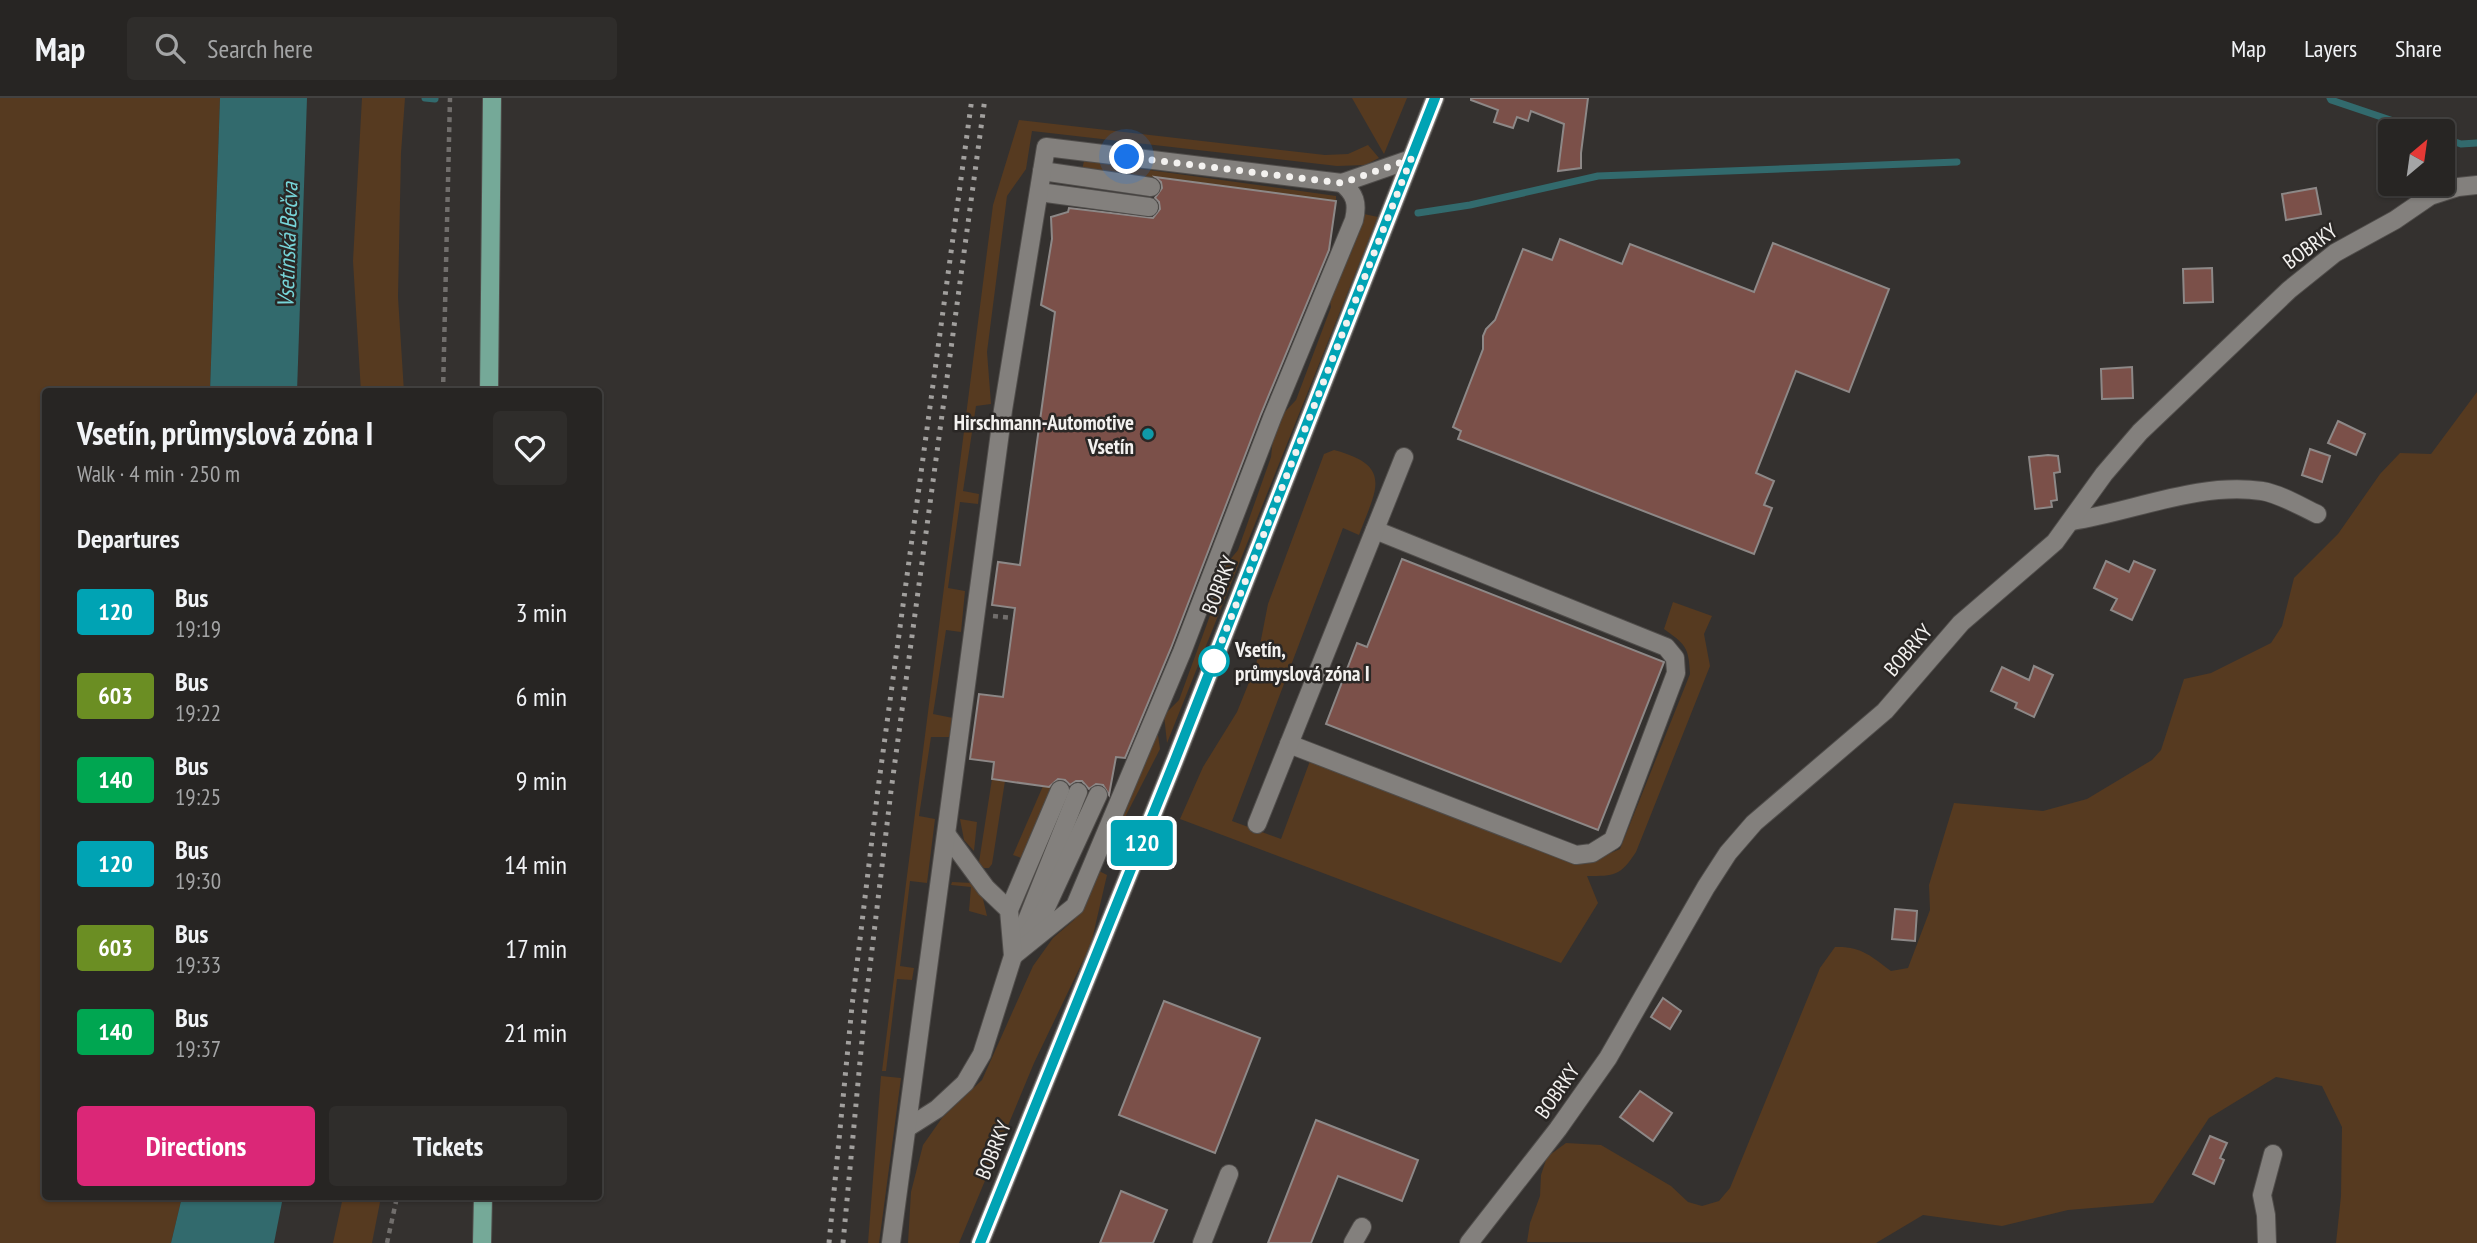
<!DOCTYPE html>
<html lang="en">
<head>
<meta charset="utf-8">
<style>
	body { margin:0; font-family:"PT Sans Narrow",sans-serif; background:#2f2d2b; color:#f1f3f6; height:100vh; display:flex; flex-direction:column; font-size:26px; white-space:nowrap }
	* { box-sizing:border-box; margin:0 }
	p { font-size:23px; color:#a4a5a6 }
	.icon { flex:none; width:38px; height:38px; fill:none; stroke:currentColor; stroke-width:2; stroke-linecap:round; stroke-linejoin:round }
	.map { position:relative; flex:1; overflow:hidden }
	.details { position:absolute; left:42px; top:290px; width:560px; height:812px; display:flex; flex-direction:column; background:#272523; border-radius:7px; box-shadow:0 2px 5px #0004,0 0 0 2px #434241 }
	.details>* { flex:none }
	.badge { padding:0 14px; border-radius:5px; font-size:24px; line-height:46px }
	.needle { width:46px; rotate:29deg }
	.controls { position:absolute; left:2378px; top:21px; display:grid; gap:14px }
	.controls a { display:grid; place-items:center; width:77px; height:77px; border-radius:7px; background:#272523; box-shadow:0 2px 5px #0004,0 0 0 2px #434241; font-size:35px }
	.you { position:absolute; width:35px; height:35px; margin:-18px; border:5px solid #fff; border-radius:50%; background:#1a73e8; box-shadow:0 0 0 10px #1a73e833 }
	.map>.badge { position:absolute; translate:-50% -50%; box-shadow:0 0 0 4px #fff }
	h2 { padding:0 35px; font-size:26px; line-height:63px }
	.round { display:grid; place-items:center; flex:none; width:74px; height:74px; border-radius:7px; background:#2f2d2b }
	.headline { display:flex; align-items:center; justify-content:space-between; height:119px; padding:0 35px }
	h1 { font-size:33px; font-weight:700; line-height:52px }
	.cta { display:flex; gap:14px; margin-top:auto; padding:14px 35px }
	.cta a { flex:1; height:80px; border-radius:7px; background:#db2777; color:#fff; font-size:28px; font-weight:700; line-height:80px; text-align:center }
	.cta a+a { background:#2f2d2b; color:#f1f3f6 }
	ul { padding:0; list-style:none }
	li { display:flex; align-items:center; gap:21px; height:84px; padding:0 35px }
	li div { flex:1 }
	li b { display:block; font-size:26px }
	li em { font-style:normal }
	li .badge { min-width:77px; font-weight:700; text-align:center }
	header { display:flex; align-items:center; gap:42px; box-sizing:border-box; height:98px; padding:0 35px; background:#272523; border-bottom:2px solid #434241 }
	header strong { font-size:33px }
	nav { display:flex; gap:38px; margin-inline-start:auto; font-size:24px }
	.search { width:490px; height:63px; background:#2f2d2b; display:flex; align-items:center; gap:18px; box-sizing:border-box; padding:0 24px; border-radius:7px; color:#a4a5a6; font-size:26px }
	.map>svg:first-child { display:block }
	.green { fill:#563a20 }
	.water { fill:#326a6d }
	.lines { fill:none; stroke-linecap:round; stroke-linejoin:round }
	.stream { stroke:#326a6d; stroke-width:7 }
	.building { fill:#7b5049; stroke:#8d8887; stroke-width:2 }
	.minor-casing { stroke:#504d4b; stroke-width:20 }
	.major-casing { stroke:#504d4b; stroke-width:20 }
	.path { stroke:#716e6c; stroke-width:4.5; stroke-dasharray:5 5; stroke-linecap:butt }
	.minor { stroke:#83807d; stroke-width:18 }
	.major { stroke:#75a998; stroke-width:18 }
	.rail { stroke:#a2a09e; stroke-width:5; stroke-dasharray:3.5 7; stroke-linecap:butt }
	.line-casing { stroke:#fff; stroke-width:16 }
	.line { stroke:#00a3b4; stroke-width:10 }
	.walk { stroke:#f3f1ef; stroke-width:7; stroke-dasharray:0 12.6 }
	.culture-dot { fill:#0f9aa8; stroke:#2a2725; stroke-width:2.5 }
	.stop-dot { fill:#fff; stroke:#00a3b4; stroke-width:3.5 }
	.labels { text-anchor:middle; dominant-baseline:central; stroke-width:5; stroke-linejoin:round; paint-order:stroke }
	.street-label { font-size:21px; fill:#f3f1ef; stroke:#2a2725 }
	.poi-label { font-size:21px; font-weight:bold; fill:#f3f1ef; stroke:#2a2725; text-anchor:end }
	.stop-label { font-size:21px; font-weight:bold; fill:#f3f1ef; stroke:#2a2725; text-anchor:start }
	.water-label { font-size:23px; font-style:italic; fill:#77d5d9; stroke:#2a2725 }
</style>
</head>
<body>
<header>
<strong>Map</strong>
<div class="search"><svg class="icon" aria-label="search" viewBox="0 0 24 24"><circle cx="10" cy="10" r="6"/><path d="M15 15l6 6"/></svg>Search here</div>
<nav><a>Map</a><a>Layers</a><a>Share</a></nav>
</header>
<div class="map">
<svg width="2477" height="1145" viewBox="0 0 2477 1145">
	<rect width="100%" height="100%" fill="#34312f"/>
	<g class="green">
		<path d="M0,0H220L210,294H46V1099H182L171,1145H0Z"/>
		<path d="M362,0H405L401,55L398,199L404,294H361L353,163Z"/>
		<path d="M1352,0H1407L1384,56Z"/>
		<path d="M1019,22L1325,57L1348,56L1368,47L1379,60L1365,67L1337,68L1032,33L1026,71L1007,98L987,254L991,306L976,308L963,393L979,396L978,406L960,404L948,490L965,493L961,534L946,532L933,616L953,620L949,639H931L919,718L935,721L927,785L910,783L900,868L914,870L912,882L897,881L886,973H882L993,107Z"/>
		<path d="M1084,63L1336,98V103L1153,78L1152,83L1082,72Z"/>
		<path d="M1364,116L1378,119L1167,645L1164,617L1179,602L1212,512L1214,490L1220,474L1238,452L1271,359L1273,340L1281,318L1296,302L1331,209L1329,198L1338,171L1351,155Z"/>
		<path d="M2477,294V1145H2336L2341,1098L2342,1029L2322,988L2276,979L2209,1020L2153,1105L2068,1112L2002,1128L1923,1117L1876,1145L1527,1144L1530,1125L1540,1098L1541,1077L1547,1059L1566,1045L1601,1047L1671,1088L1688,1104L1702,1108L1719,1103L1730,1090L1820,870L1835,849C1861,848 1871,858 1891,873L1908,870L1930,812L1929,787L1954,705L2043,713L2087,701L2152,662L2161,652L2184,581L2211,575L2271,545L2282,528L2294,480L2338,436L2380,376L2400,355L2431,356Z"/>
		<path d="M1334,352C1394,368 1376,391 1359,437L1343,430L1232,723L1281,741L1310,663L1592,763L1620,751L1690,576C1689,549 1685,546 1664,531L1673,504L1712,518L1704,536L1710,568L1636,754C1620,778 1615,778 1587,778L1598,805L1561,865L1180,721L1203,669L1237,614L1256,567L1268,506L1324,356Z"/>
		<path d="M1157,630L1160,651L1119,731L1124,710Z"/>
		<path d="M992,681L1005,683L992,766L989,770H984L979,764Z"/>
		<path d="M1043,688L1054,689L1024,761L1013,757Z"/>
		<path d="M960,721L977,724L974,753L964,742Z"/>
		<path d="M1099,773L1107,777L1091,846L1034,965L959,1145H908L911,1094L923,1047L942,1020L982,982L1033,868L1053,840L1074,822Z"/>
		<path d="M952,784L972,785L983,801L987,818L969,813L971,789L951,787Z"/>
		<path d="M881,978L901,980L879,1145H868Z"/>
		<path d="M343,1099H381L372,1145H333Z"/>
	</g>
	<g class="water">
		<path d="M220,0H307L297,294H210Z"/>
		<path d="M182,1099H283L274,1145H171Z"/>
	</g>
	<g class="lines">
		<g class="stream">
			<path d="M425,0L435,1"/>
			<path d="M2330,0L2331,2L2423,33"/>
			<path d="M2443,40L2461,46L2477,45"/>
			<path d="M1418,115L1470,107L1598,78L1957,64"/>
		</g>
	</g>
	<g class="building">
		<path d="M1471,0H1588L1581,55V70L1558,73L1564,26L1531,13L1528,23L1517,19L1513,30L1494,24L1498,12L1471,2Z"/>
		<path d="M1155,79L1336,103L1329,152L1261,316L1171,550L1125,660L1116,659L1109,697L1103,687L1096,686L1089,691L1082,683H1076L1070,687L1065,682L1058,681L1049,689L992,681L994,664L970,661L979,596L1003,599L1015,510L992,507L998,464L1020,467L1055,214L1041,207L1052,141L1051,119L1068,114L1069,110L1153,120L1160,111L1159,104L1155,100L1162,90L1161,84Z"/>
		<path d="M2316,90L2321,116L2286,122L2282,96Z"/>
		<path d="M1560,141L1622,166L1630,146L1754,194L1773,145L1889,191L1849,294L1796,273L1756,375L1774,383L1764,407L1772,410L1754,456L1458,341L1461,333L1453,329L1483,251V238L1486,231L1495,222L1523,151L1552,162Z"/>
		<path d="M2212,170L2213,204L2184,205L2183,171Z"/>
		<path d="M2132,269L2133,300L2102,301L2101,271Z"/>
		<path d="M2338,323L2365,336L2356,357L2328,345Z"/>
		<path d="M2310,351L2330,358L2322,384L2302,377Z"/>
		<path d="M2048,357L2058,358L2060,374L2054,375L2057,402L2051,403L2052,409L2035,411L2029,359Z"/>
		<path d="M1402,461L1664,564L1598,732L1326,626L1357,545L1367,549Z"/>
		<path d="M2106,463L2129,474L2134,463L2155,472L2132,522L2111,512L2117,501L2094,490Z"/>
		<path d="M2034,568L2053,577L2034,619L2015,610L2017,605L1991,593L2002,569L2029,582Z"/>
		<path d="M1895,811L1917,813L1915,843L1892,841Z"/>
		<path d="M1663,900L1681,913L1670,931L1651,919Z"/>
		<path d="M1164,903L1260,940L1215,1055L1119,1017Z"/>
		<path d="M1640,993L1672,1015L1653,1043L1620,1019Z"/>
		<path d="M1316,1022L1418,1062L1402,1103L1338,1078L1311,1145H1268Z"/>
		<path d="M2210,1038L2227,1045L2220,1060L2224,1062L2214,1086L2193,1076Z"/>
		<path d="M1121,1093L1167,1112L1153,1145H1100Z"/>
	</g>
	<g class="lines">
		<g class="minor-casing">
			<g id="minor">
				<path d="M1042,73L1151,89"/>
				<path d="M1039,94L1149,109"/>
				<path d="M2072,423C2135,413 2198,384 2262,393C2280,396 2300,408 2317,416"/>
				<path d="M1289,646L1576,757L1592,755L1613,742L1676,575L1675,560L1666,549L1375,432"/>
				<path d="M1257,726L1404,359"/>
				<path d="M1009,812L1060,692"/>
				<path d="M1023,832L1078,694"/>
				<path d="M1027,838L1044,814L1098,697"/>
				<path d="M1013,858L1075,808L1182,554L1272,320L1354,122C1358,105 1355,96 1342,85"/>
				<path d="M907,1030L937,1011L965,985L982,956L1013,858L1009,812L986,790L947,737"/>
				<path d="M891,1145L1003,312L1046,49L1342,85L1411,61"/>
				<path d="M980,1145L1175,662L1435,0"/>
				<path d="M1202,1145L1229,1076"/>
				<path d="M1353,1145L1362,1129"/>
				<path d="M1469,1145L1558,1031L1608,960L1706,789L1728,755L1754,725L1885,613L1961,525L2055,444L2104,376L2140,334L2289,192L2335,155L2395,122L2430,98L2458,89L2477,87"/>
				<path d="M2267,1145L2266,1117L2262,1097L2273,1056"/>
			</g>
		</g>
		<g class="major-casing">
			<g id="major">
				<path d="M489,294L492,0"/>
				<path d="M482,1145L483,1099"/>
			</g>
		</g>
		<g class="path">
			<path d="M443,294L450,0"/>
			<path d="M993,518L1013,520"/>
			<path d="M387,1145L397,1099"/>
		</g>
		<use href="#minor" class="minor"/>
		<use href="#major" class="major"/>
		<g class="rail">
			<path d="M829,1145L852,908L878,691L972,0"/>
			<path d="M843,1145L865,910L891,693L985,0"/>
		</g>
	</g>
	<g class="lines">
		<g class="line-casing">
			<path id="line" d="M980,1145L1175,662L1435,0"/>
		</g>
		<use href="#line" class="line"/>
		<path class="walk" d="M1127,59L1342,85L1411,61L1214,563"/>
	</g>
	<circle class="culture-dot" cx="1148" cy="336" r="7"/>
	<circle class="stop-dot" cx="1214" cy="563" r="14"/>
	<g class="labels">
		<g class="street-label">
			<text transform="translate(2310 148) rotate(-36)">BOBRKY</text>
			<text transform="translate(1219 487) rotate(-69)">BOBRKY</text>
			<text transform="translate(1908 552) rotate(-49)">BOBRKY</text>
			<text transform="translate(1557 993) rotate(-55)">BOBRKY</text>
			<text transform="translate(993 1052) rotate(-68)">BOBRKY</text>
		</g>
		<g class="poi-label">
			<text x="1134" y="324">Hirschmann-Automotive<tspan x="1134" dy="24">Vsetín</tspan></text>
		</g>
		<g class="stop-label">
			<text x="1235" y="551">Vsetín,<tspan x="1235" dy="24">průmyslová zóna I</tspan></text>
		</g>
		<g class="water-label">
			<text transform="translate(287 147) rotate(-88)">Vsetínská Bečva</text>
		</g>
	</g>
</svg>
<div class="controls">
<a><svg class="needle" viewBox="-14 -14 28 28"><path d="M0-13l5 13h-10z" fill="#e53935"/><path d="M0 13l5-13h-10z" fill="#a4a5a6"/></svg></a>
</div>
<div class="you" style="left:1127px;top:59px"></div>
<b class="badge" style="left:1142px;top:745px;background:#00a3b4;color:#fff">120</b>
<section class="details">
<div class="headline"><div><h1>Vsetín, průmyslová zóna I</h1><p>Walk · 4 min · 250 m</p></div><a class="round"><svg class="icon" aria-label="heart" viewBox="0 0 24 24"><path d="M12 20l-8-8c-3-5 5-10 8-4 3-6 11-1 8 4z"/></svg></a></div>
<h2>Departures</h2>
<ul>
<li><span class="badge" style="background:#00a3b4;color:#fff">120</span><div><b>Bus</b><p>19:19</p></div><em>3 min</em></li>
<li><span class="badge" style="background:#6b8e23;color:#fff">603</span><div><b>Bus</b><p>19:22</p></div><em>6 min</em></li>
<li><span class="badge" style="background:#00a651;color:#fff">140</span><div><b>Bus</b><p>19:25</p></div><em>9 min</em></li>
<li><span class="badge" style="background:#00a3b4;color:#fff">120</span><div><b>Bus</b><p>19:30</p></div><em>14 min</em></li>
<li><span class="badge" style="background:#6b8e23;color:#fff">603</span><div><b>Bus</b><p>19:33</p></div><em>17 min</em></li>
<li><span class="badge" style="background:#00a651;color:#fff">140</span><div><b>Bus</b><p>19:37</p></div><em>21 min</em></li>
</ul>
<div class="cta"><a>Directions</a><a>Tickets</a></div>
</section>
</div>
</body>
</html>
